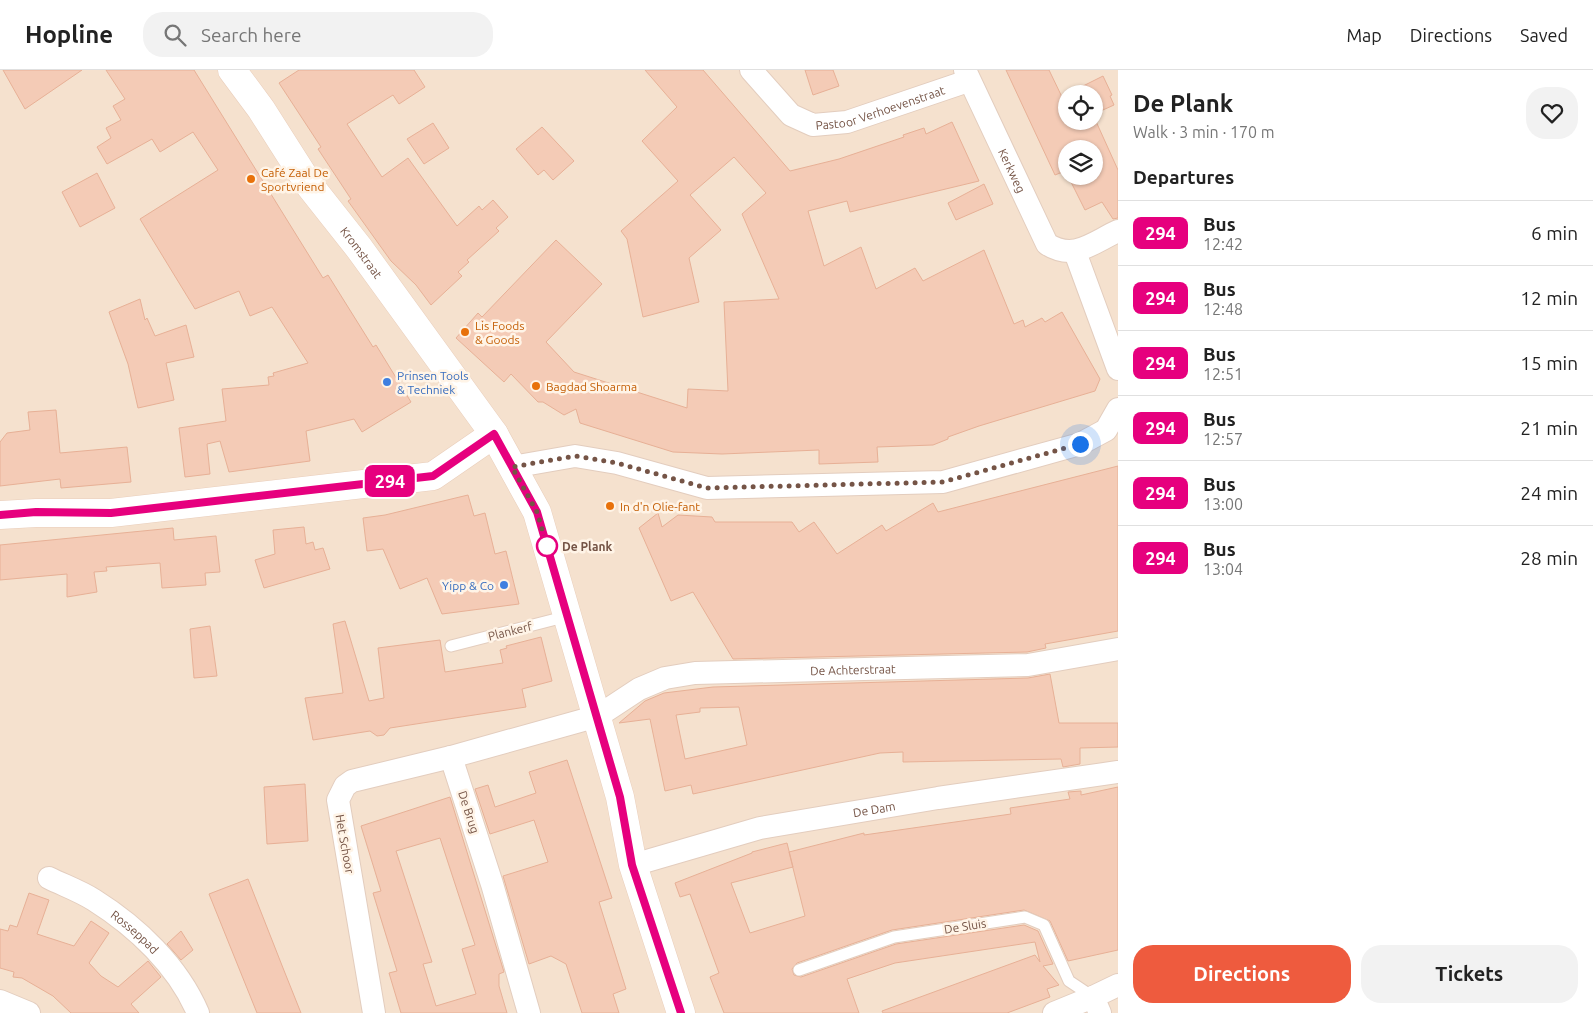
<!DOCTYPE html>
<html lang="en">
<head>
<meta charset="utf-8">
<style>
	body { margin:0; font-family:Ubuntu,sans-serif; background:#f2f2f2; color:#222; height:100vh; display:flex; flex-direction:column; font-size:19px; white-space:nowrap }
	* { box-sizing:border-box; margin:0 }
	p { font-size:16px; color:#767676 }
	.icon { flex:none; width:28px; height:28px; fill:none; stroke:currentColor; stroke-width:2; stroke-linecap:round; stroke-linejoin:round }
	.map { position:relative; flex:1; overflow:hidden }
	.details { display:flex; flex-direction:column; background:#fff; width:475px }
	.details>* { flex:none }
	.badge { padding:0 10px; border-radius:8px; font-size:18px; line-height:32px }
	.fabs { position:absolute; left:1058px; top:15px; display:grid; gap:10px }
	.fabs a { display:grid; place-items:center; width:45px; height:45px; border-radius:50%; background:#fff; box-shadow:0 1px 4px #0004; font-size:25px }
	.you { position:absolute; width:25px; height:25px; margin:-12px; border:4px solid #fff; border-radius:50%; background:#1a73e8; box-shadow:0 0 0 8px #1a73e833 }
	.map>.badge { position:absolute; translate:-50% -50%; box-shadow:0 0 0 2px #fff }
	h2 { padding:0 15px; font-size:19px; line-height:45px }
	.round { display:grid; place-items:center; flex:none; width:52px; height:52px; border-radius:20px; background:#f2f2f2 }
	.head { display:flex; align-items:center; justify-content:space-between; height:85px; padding:0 15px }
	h1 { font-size:24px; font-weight:700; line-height:38px }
	.cta { display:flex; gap:10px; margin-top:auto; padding:10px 15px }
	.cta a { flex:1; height:58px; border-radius:20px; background:#ee5b3e; color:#fff; font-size:20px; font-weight:700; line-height:58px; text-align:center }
	.cta a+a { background:#f2f2f2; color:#222 }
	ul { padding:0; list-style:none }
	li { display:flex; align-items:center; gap:15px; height:65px; padding:0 15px; border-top:1px solid #e0e0e0 }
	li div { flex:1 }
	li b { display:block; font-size:19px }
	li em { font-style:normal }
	li .badge { min-width:55px; font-weight:700; text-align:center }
	header { display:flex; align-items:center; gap:30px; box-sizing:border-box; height:70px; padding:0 25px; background:#fff; border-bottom:1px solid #e0e0e0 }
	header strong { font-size:24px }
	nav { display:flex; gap:28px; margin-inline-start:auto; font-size:18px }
	.search { width:350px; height:45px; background:#f2f2f2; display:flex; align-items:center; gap:12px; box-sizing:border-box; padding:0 18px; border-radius:20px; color:#767676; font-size:19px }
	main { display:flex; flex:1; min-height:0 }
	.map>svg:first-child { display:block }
	.residential { fill:#f5e1ce; fill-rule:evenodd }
	.building { fill:#f4cbb6; stroke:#e7b096; fill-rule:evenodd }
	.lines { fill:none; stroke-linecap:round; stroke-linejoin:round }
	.lane-casing { stroke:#e3cdbe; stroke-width:13 }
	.street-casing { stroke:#e3cdbe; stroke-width:24 }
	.secondary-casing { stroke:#e9cebb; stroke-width:29 }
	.lane { stroke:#fff; stroke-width:11 }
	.street { stroke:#fff; stroke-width:22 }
	.secondary { stroke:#fff; stroke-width:28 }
	.line-casing { stroke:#fff; stroke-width:11 }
	.line { stroke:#e6007e; stroke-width:8 }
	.walk { stroke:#755446; stroke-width:5; stroke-dasharray:0 9 }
	.food-dot { fill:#e8710a; stroke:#fff4e7; stroke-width:2 }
	.shop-dot { fill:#3f7fe0; stroke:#fff4e7; stroke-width:2 }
	.stop-dot { fill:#fff; stroke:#e6007e; stroke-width:2.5 }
	.labels { text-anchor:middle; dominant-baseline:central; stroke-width:5; stroke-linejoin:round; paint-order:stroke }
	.street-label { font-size:12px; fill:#755446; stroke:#fff4e7 }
	.food-label { font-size:12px; fill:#c56008; stroke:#fff4e7; text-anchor:start }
	.shop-label { font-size:12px; fill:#366cbe; stroke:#fff4e7; text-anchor:start }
	.stop-label { font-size:12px; font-weight:bold; fill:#755446; stroke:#fff4e7; text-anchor:start }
</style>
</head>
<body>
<header>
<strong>Hopline</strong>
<div class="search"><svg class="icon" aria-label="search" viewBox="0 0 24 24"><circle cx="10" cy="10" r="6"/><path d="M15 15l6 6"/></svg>Search here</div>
<nav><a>Map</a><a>Directions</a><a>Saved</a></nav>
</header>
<main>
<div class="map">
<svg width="1118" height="943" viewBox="0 0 1118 943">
	<rect width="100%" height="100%" fill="#fdf0df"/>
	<path class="residential" d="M0,0H1118V943H0ZM1066,24H1094V51H1066ZM1066,79H1094V106H1066Z"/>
	<g class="building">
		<path d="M3,0H82L25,39Z"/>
		<path d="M106,0H194L323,208L328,205L373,277L376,275L411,332L362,362L354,349L306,361L310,391L229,402L220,371L207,374L210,404L185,407L179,358L226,351L222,319L269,315L268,307L274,306L273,303L308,293L272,237L250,246L239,221L195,239L140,149L218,100L193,62L160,82L152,69L107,94L97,77L111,68L106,58L121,50L113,36L125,29Z"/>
		<path d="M299,0H414L425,17L399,34L393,25L347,54L382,107L408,88L457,156L479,136L482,140L493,130L508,147L496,158L499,161L467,190L469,192L458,202L462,206L431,235L416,215L391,191L348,131L351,129L318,79L321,77L279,13Z"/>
		<path d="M645,0H703L790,101L839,89L904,67L903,65L924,58L926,64L952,52L979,111L850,142L847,131L808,141L824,196L861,177L876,219L915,198L923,211L984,180L1014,254L1023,250L1025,257L1042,248L1045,252L1062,242L1100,309L1095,321L979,356L948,367V369L933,375L877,377L878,392L819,394V380L722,384L673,382L580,353L576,339L564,345L543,332H538L511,304L504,312L456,268L478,243L482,247L556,170L602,214L546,272L574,302L687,338L688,319L728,321L724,232L779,229L742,144L766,123L734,87L690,125L721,160L689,188L699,232L643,247L627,169L621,161L678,111L642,71L677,37Z"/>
		<path d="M805,0H833L839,16L813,25Z"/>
		<path d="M1006,0H1049L1062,27L1066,24V51H1094V47L1118,100V148L1113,149L1102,132L1085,140L1068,106H1094V79H1066V103L1065,101L1055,105Z"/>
		<path d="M1103,6L1112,25L1110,26L1114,35L1094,44V24H1067Z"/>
		<path d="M433,53L449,78L424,94L407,69Z"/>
		<path d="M542,57L574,91L553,110L544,100L538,105L516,79Z"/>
		<path d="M97,103L115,138L80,157L62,122Z"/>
		<path d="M984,114L993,134L956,150L948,133Z"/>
		<path d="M140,229L145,250L147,248L155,266L186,255L194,287L166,293L174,330L138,338L128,294L109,242Z"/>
		<path d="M56,340L60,383L127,377L131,412L61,418L60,409L0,416V372L7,363L30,360L28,342Z"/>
		<path d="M1118,396V561L1045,574L1046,578L1027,582L733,589L693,522L671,531L639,458L658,443L662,457L678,445L712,447L715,452H792L799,462L814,452L837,484L882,455L886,461L933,433L938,442Z"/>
		<path d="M468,425L474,446L485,443L495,484L506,481L519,534L442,544L427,508L400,519L383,479L367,481L363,448L385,445Z"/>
		<path d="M304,457L306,474L313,472L315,480L323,478L330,499L264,518L255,490L275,484L273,460Z"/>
		<path d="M173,458L174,470L216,466L220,502L205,503L206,515L162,518L160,493L106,497L107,501L94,502L97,522L67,527V504L0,510V475Z"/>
		<path d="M345,551L369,631L384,628L378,578L440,570L445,602L503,593L500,580L507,578L506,576L541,567L552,611L522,619L526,637L390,658L384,665L377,666L370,661L313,670L305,628L343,623L333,554Z"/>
		<path d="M210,556L217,606L194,608L190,559Z"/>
		<path d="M1050,604L1059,653H1118V677L1080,678V694L1063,697L1061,689L903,692V682L880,683L693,724L691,715L665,721L650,649L619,653L645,631L664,623L713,617L1028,608ZM739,637L747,675L685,689L676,645L700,642V638Z"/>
		<path d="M567,690L612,828L599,832L626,919L613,924L619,943H582L566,894L551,886L529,894L503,806L548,792L534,750L490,764L475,719L488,715L495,737L536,723L529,702Z"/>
		<path d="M305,714L308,771L267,774L264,717Z"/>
		<path d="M1118,717V880L1068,891L1050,851L1024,840L892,860L797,893L792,899L794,905L801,907L896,874L1024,855L1038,861L1053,894L1043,896L1059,915L1047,919L1050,927L1007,943H883L882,941L1035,885L1040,892L1035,872L895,893L847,909L859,943H724L710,907L719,903L690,824L680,827L675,813L752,783V782L787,773L793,797L731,813L750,863L805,846L789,782L864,763V765L1011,744L1010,738L1070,729L1068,722L1081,721V725Z"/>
		<path d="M450,727L504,902L499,904V916L507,943H401L389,903L397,901L373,823L381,821L361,756ZM440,768L475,875L462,879L476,924L436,936L423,894L432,892L396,781Z"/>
		<path d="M248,809L283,898L301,943H257L209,824Z"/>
		<path d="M29,823L49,830L37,864L74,876L91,851L109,863L89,893L101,906L118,917L148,891L161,907L131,934L139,943H71L53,926L22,908L13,907L14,902L0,898V859L8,861L10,855L17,857Z"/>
		<path d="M181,861L193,880L181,890L167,874Z"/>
	</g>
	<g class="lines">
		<g class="lane-casing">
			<g id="lane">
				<path d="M451,576L568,546"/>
				<path d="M799,900L894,867L1025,847L1044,855L1069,911L1093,927"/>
			</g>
		</g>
		<g class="street-casing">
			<g id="street">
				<path id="s1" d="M751,0L791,45L813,55L847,52L968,11"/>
				<path id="s2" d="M965,0L1047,174C1074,191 1092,173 1118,161"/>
				<path d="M1075,182L1118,299"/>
				<path d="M512,397L575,386L617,393L707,418L943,412L1080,374L1106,360L1118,339"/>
				<path id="s3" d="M633,795L760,758L938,728L1118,702"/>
				<path id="s4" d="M49,808C63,815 80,821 94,830C137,857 178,896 198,943"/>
				<path d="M0,931L29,943"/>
				<path d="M374,943L338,730L345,716L352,711L451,687"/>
				<path id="s5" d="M529,943L492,814L451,687L598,646L639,619L665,608L695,603L1028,595L1118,579"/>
				<path d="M1054,943L1093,927"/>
				<path d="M1100,943L1093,927L1118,915"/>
			</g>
		</g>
		<g class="secondary-casing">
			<g id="secondary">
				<path id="s6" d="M232,0L261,39L310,116L359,178L494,364L537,442L620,727L633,795L681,943"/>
				<path d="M0,445L36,443H111L433,406L494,364"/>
			</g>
		</g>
		<use href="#lane" class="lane"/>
		<use href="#street" class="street"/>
		<use href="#secondary" class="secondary"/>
	</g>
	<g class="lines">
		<g class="line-casing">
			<path id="line" d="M0,445L36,442L111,443L433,406L494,364L537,442L620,727L632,795L681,943"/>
		</g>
		<use href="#line" class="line"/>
		<path class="walk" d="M547,476L537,442L512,397L575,386L617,393L707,418L943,412L1080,374"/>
	</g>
	<g class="food-dot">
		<circle cx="251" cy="109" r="5"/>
		<circle cx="465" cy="262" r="5"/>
		<circle cx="536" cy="316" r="5"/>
		<circle cx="610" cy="436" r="5"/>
	</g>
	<g class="shop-dot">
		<circle cx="387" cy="312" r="5"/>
		<circle cx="504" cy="515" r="5"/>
	</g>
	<circle class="stop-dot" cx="547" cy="476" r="10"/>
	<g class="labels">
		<g class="street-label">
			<text stroke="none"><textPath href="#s1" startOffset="154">Pastoor Verhoevenstraat</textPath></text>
			<text stroke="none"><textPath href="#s2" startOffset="111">Kerkweg</textPath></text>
			<text stroke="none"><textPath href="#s6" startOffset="224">Kromstraat</textPath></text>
			<text transform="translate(510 561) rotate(-14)">Plankerf</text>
			<text stroke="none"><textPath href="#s5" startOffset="686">De Achterstraat</textPath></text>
			<text stroke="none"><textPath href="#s3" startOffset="248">De Dam</textPath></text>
			<text transform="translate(469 742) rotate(72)">De Brug</text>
			<text transform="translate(345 774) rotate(80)">Het Schoor</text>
			<text transform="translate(965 856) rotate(-9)">De Sluis</text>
			<text stroke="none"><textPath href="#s4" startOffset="102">Rosseppad</textPath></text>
		</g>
		<g class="food-label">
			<text x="261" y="102">Café Zaal De<tspan x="261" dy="14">Sportvriend</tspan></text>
			<text x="475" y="255">Lis Foods<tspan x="475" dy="14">&amp; Goods</tspan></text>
			<text x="546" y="316">Bagdad Shoarma</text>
			<text x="620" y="436">In d'n Olie-fant</text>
		</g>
		<g class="shop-label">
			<text x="397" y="305">Prinsen Tools<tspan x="397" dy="14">&amp; Techniek</tspan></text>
			<text x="494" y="515" text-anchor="end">Yipp &amp; Co</text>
		</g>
		<g class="stop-label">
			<text x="562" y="476">De Plank</text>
		</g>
	</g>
</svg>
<div class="fabs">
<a><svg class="icon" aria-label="locate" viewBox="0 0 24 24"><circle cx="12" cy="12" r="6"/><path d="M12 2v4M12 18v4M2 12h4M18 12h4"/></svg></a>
<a><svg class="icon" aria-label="layers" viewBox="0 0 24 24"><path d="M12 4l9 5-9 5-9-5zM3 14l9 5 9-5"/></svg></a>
</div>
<div class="you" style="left:1080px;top:374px"></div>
<b class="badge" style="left:390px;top:411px;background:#e6007e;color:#fff">294</b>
</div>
<section class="details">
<div class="head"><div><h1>De Plank</h1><p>Walk · 3 min · 170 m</p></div><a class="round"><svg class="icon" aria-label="heart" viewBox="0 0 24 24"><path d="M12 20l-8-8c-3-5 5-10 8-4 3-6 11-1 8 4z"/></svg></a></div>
<h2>Departures</h2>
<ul>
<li><span class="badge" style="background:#e6007e;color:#fff">294</span><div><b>Bus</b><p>12:42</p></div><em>6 min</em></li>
<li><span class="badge" style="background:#e6007e;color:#fff">294</span><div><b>Bus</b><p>12:48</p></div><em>12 min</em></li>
<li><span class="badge" style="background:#e6007e;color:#fff">294</span><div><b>Bus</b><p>12:51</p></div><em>15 min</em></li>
<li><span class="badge" style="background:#e6007e;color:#fff">294</span><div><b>Bus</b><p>12:57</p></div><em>21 min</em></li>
<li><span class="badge" style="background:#e6007e;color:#fff">294</span><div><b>Bus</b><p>13:00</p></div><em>24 min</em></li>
<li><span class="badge" style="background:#e6007e;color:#fff">294</span><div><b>Bus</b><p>13:04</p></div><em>28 min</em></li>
</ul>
<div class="cta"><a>Directions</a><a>Tickets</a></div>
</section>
</main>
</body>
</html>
